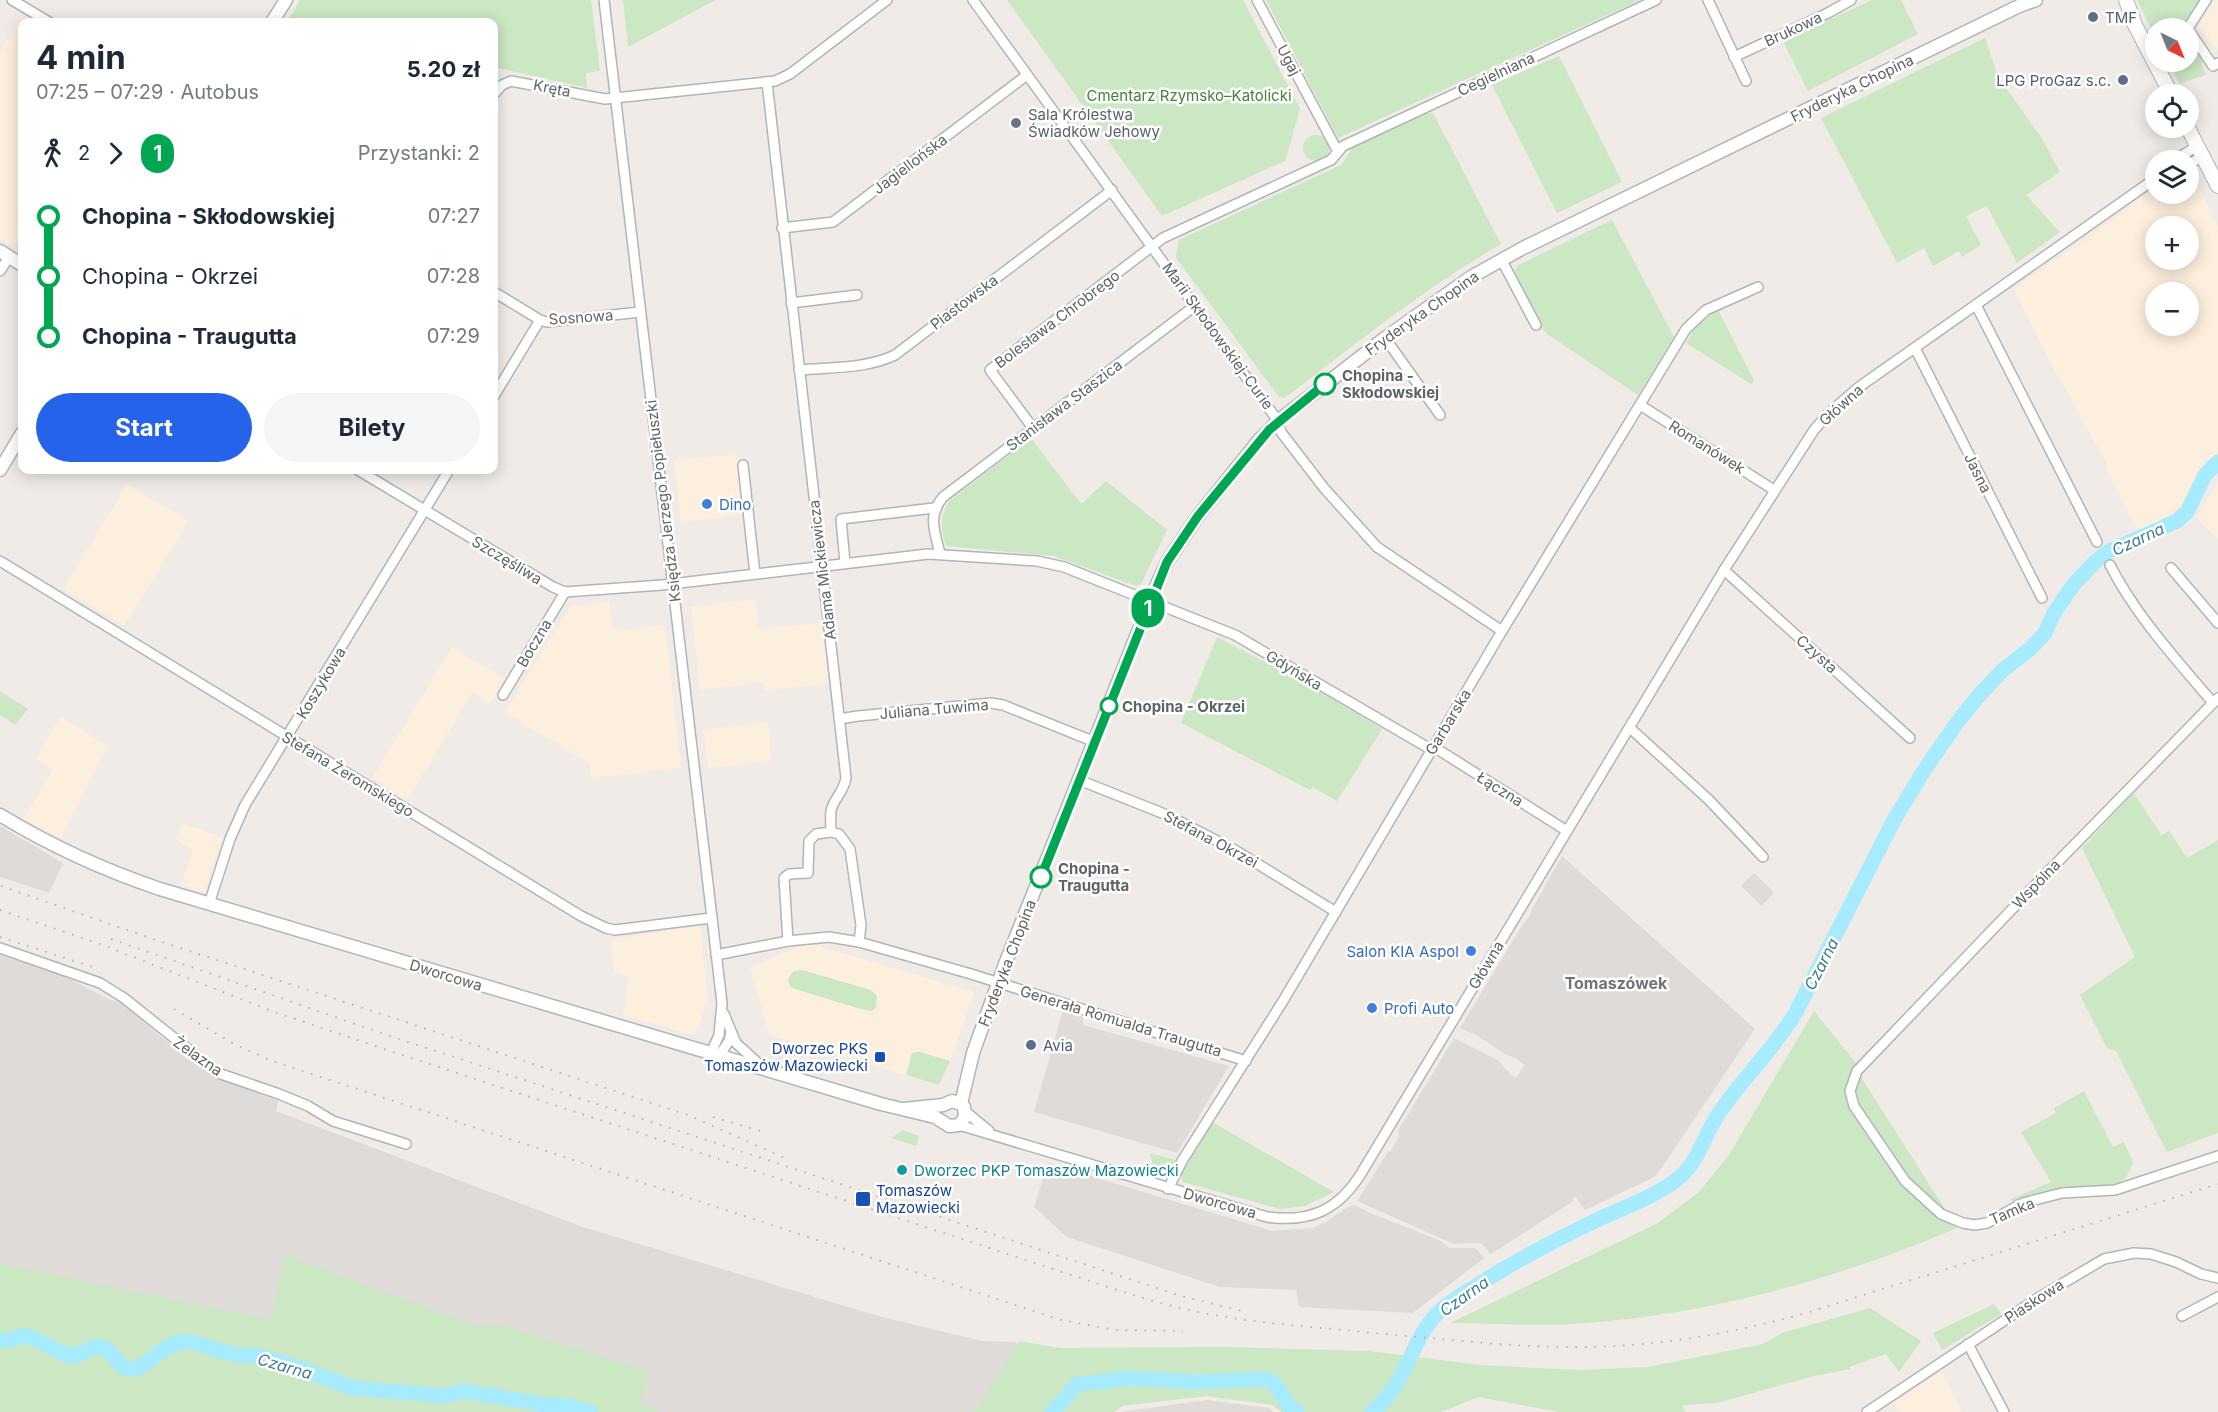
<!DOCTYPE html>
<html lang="pl">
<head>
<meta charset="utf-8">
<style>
	body { margin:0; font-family:Inter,sans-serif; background:#f6f6f7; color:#1f2937; height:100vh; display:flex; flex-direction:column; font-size:22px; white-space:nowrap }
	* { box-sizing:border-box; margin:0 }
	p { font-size:20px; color:#747a83 }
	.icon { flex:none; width:33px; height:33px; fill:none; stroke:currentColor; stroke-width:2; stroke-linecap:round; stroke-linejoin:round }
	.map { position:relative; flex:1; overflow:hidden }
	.drawer { position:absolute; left:18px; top:18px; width:480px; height:456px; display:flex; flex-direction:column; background:#fff; border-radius:12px; box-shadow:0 3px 15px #0003 }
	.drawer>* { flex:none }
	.badge { padding:0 12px; border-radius:20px; font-size:21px; line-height:39px }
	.needle { width:39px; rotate:137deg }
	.fabs { position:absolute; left:2145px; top:18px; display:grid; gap:12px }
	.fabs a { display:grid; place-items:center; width:54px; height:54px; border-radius:50%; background:#fff; box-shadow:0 3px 15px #0003; font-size:30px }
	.map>.badge { position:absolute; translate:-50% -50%; box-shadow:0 0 0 3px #fff }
	.legs { display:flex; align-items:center; gap:9px; height:66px; padding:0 18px; font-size:20px }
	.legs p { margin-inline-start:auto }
	.overview { display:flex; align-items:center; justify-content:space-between; height:102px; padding:0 18px }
	h1 { font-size:33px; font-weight:700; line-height:45px }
	.button { display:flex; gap:12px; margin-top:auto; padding:12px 18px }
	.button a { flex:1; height:69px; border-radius:36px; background:#2563eb; color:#fff; font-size:24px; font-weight:700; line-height:69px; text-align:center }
	.button a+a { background:#f6f6f7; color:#1f2937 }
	ul { padding:0 18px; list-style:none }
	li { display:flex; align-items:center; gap:21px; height:60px; font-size:22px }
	li i { display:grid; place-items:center; width:9px; height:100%; margin:0 8px; background:currentColor }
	li i::after { content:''; width:15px; height:15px; margin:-8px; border:4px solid; border-radius:50%; background:#fff }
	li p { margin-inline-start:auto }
	li:first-child i { background:linear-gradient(#0000 50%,currentColor 0) }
	li:last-child i { background:linear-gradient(currentColor 50%,#0000 0) }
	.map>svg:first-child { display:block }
	.commercial { fill:#fdefdd; fill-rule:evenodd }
	.industrial { fill:#dedbd8 }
	.green { fill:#cbe7c3 }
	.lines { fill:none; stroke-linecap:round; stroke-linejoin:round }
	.river { stroke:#a7ebfe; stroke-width:15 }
	.minor-casing { stroke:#b1b5b8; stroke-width:12 }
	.tertiary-casing { stroke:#b1b5b8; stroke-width:15 }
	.secondary-casing { stroke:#b2b7ba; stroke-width:16 }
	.minor { stroke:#fff; stroke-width:9 }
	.tertiary { stroke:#fff; stroke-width:12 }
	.secondary { stroke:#fff; stroke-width:14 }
	.rail { stroke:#b4b5b6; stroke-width:2; stroke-dasharray:1.5 8; stroke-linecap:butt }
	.line-1-casing { stroke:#fff; stroke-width:14 }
	.line-1 { stroke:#00a651; stroke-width:9 }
	.service-dot { fill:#5c6f8a; stroke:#fff; stroke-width:2 }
	.worship-dot { fill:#6b7280; stroke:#fff; stroke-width:2 }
	.stop-1-dot { fill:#fff; stroke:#00a651; stroke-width:3 }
	.shop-dot { fill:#3f7fe0; stroke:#fff; stroke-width:2 }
	.transit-dot { fill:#1a4fb4; stroke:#fff; stroke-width:2 }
	.culture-dot { fill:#0f9aa8; stroke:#fff; stroke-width:2 }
	.labels { text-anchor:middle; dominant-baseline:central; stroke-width:5; stroke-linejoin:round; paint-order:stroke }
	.service-label { font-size:15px; fill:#4e5e75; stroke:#fff; text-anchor:start }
	.street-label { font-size:15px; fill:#5d6366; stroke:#fff }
	.park-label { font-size:15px; fill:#438436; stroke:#fff }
	.worship-label { font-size:15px; fill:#5b616d; stroke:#fff; text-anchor:start }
	.stop-label { font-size:15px; font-weight:bold; fill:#5d6366; stroke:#fff; text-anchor:start }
	.shop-label { font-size:15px; fill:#366cbe; stroke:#fff; text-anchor:start }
	.transit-label { font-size:15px; fill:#164399; stroke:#fff; text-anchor:end }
	.culture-label { font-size:15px; fill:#0d838f; stroke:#fff; text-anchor:start }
	.water-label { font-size:16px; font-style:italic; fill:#3b7c96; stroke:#fff }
	.neighbourhood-label { font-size:16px; font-weight:bold; fill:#6e7578; stroke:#fff }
</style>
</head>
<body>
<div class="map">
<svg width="2218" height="1412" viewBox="0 0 2218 1412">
	<rect width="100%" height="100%" fill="#f0ebe6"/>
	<g class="commercial">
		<path d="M2215,0H2218V51L2198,27Z"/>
		<path d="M22,16L32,22H22V125L17,135L22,138V235L15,248L0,239V52Z"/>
		<path d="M2189,177L2196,182L2218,226V453L2205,461L2182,505L2140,534L2113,483L2106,468L2108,466L2054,369L2014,289L2155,189L2156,194H2188ZM2156,226H2188V260H2156ZM2156,292H2188V326H2156Z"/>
		<path d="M737,454L744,515L681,522L674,461Z"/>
		<path d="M2218,483V540L2196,517Z"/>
		<path d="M127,484L189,521L124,626L63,589Z"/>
		<path d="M755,599L759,629L822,623L829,683L764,691L763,682L700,690L691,607Z"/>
		<path d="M609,602L613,631L665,625L681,768L591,778L589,763L505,713L519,687L571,606Z"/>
		<path d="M452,647L505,679L490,704L472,693L408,799L372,778Z"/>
		<path d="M61,716L107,746L61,838L23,819L53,769L35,759Z"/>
		<path d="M768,722L771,761L708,768L703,729Z"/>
		<path d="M182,823L222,837L205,892L181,885L193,849L181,845L182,842L176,840Z"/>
		<path d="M700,926L708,999L695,1036L623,1015L629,977L614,972L611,939Z"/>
		<path d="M808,943L974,992L951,1060L939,1085L769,1035L750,967Z"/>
		<path d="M1941,1371L1961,1412H1899L1894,1403Z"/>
	</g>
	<g class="industrial">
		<path d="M0,826L63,863L49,893L0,877Z"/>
		<path d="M1562,856L1755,1029L1656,1176L1585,1210L1575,1196L1572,1202L1491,1254L1481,1243L1454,1244L1357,1201L1388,1152H1390L1399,1137L1398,1131L1454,1038L1498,1060L1509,1073L1516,1078L1522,1069L1525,1065L1517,1059L1503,1053L1478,1036L1460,1028L1523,924L1531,915L1530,913Z"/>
		<path d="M1754,873L1774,892L1762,906L1741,886Z"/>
		<path d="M0,953L52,970L110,1000L119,1001L165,1040L217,1078L278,1101L276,1111L583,1227L878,1316L982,1341L1016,1342L1018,1352L1046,1412H0Z"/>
		<path d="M1063,1010L1083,1017V1025L1229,1066L1177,1153L1034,1112Z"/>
		<path d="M1048,1163L1272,1231L1312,1228L1326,1222L1348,1207L1355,1205L1370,1213L1441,1241L1449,1248H1476L1484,1258L1413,1313L1299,1307L1296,1290L1220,1287L1067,1237L1034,1207Z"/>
		<path d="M1207,1400L1269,1408L1274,1412H1120Z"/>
	</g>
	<g class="green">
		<path d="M300,0H591L600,71L586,73L587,88L494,67V22H287Z"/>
		<path d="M623,0H715L630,46H628Z"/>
		<path d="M1007,0H1243L1300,109L1285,161L1162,216Z"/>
		<path d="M1266,0H1640L1338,138Z"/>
		<path d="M1872,0H1901L1918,34L1808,91L1783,41Z"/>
		<path d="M2137,0H2202L2184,28H2156L2155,36Z"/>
		<path d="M1985,38L1998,77L2041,137L2060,172L2026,195L2060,232L2017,263L1987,206L1966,216L1981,245L1962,257L1959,251L1933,266L1924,248L1897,263L1821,118Z"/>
		<path d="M2189,41L2193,43L2203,59L2202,66L2206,75L2179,84L2171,67L2175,62H2188Z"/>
		<path d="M1559,56L1622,182L1557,213L1492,85Z"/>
		<path d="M1433,113L1501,244C1425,288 1355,344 1285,398L1279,397L1177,259L1176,255L1179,240L1341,165L1353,147L1418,115Z"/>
		<circle cx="1316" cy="148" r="13"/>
		<path d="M1612,220L1674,337L1638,395L1550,336L1540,327L1513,273L1518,265Z"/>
		<path d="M1718,310L1754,380L1751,384L1686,343L1700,319Z"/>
		<path d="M1031,438L1081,504L1106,481L1167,530L1141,584L1136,586L1054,556L946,546C940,530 940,516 949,501Z"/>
		<path d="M1217,637L1319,691L1382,729L1337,801L1313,787L1310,790L1181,723Z"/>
		<path d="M0,691L28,709L15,725L0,715Z"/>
		<path d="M2134,793L2161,835L2169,831L2187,858L2218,840V1133L2167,1152L2116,1051L2107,1048L2080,995L2135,957L2082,848Z"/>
		<path d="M802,970L871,990L877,996L876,1007L872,1011L864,1010L792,988C786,982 788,976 794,971Z"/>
		<path d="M1814,1011L1856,1063L1861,1077L1957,1228C1840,1278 1715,1313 1587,1323C1542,1327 1495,1323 1450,1323L1658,1223L1699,1192L1729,1155Z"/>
		<path d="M920,1052L950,1061L939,1085L906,1075L912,1053Z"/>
		<path d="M2084,1091L2113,1147L2124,1142L2133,1162L2127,1176L2115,1188L2014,1205L2011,1199L2051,1182L2021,1132L2056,1113L2054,1108Z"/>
		<path d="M1212,1122L1334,1192L1305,1206L1280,1209L1183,1182L1181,1174Z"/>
		<path d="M903,1130L919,1136L916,1146L891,1138Z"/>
		<path d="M1150,1153L1176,1160L1165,1177L1155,1175Z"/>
		<path d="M284,1255L474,1325L504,1326L648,1371L642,1404L659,1412H0V1264L272,1320Z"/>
		<path d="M1994,1304L2001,1314L1942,1350L1933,1333Z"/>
		<path d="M1870,1308L1921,1341L1899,1372L1886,1354L1849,1367L1851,1369L1814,1376L1717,1403L1682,1405L1686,1412H1559L1478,1397L1441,1412H1282L1272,1405L1206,1396L1122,1406L1114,1412H972L976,1410L1019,1341L1060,1348L1226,1347L1369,1351L1480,1365L1578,1370L1648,1367L1763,1344L1782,1333Z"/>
	</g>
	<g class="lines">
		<g class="river">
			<path d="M0,1340C10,1344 18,1334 28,1336L69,1356H74L97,1346L107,1349L121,1365L128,1369H135L143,1365L168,1347L180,1342H192L235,1355L258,1356L303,1369L352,1388L444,1396L464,1391L546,1405L569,1406L590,1412"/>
			<path d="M1052,1412L1078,1384L1131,1378L1197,1382L1259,1379L1270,1380L1277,1387L1288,1405L1297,1412"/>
			<path d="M1372,1412C1409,1383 1410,1336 1443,1308C1454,1298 1469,1291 1481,1283C1520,1258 1559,1238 1601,1218C1626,1207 1653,1197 1675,1181C1700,1162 1702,1138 1719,1113C1743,1078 1774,1049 1796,1012L1894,820L1923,772L1956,724L1981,693L2004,669L2030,649L2045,633L2054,613L2074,584L2095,562L2109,551L2177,521L2187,512L2205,475L2218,462"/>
		</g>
		<g class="minor-casing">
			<g id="minor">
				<path d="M12,0L49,22"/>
				<path d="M604,0L722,1003L719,1035L711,1053"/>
				<path d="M973,0L1278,421L1281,432L1324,488L1377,547L1502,631"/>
				<path d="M1257,0L1338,152"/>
				<path d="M1708,0L1746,81"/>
				<path d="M2188,28L2206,0"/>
				<path d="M2188,29L2213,66L2218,63"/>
				<path d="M1734,57L1828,13L1851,0"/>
				<path d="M767,82L846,778C843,794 833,799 831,811C830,817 831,825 831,832L839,834L850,849L861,925L859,942"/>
				<path d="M494,94L502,85L511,81L605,99L775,81L790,74L887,0"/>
				<path d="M2175,160L2197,146"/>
				<path d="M2188,164L2203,157"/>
				<path d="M782,228L833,222L1027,75"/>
				<path d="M1501,259L1536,325"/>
				<path d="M0,271L9,257"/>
				<path d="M494,292L540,320L547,322L640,312"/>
				<path d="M791,303L857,295"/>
				<path d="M1976,305L2097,542"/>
				<path d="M1385,338L1440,415"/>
				<path d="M1915,348L2042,598"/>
				<path d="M799,370C831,367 866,369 895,355L1112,190"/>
				<path d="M494,396L540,320"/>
				<path d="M1640,405L1774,490"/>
				<path d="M1033,428L990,370L1163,238L1331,160L1343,146L1656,0"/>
				<path d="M743,465L755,574"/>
				<path d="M358,470L553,587L565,592L662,585L928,554L1037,561L1064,567L1235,635L1432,750"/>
				<path d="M940,554C935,531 927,517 943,497L1196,305"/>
				<path d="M0,561L581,916L606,928L615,930L711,918"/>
				<path d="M845,563L841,519L934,508"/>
				<path d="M2110,565C2136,616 2176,659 2213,703"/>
				<path d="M2171,568L2218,623"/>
				<path d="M1724,570L1910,738"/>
				<path d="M503,695L565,592"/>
				<path d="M2218,698L2041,879L1857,1071L1850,1091L1854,1106L1905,1181L1941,1214L1963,1223L1975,1225L1987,1223L2023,1203L2062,1193L2115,1190L2218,1156"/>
				<path d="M839,719L858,716L991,703L1003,705L1095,742"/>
				<path d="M1630,728L1709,800L1763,857"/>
				<path d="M1434,747L1567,831"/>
				<path d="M1079,780L1167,815L1235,850L1336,912"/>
				<path d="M209,904L230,839L245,805L449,470"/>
				<path d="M788,941L784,878L789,874L808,873L809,841L816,834L831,832"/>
				<path d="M0,948L100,983L124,998L218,1073L279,1094L308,1106L333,1121L406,1144"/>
				<path d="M716,955L788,941L829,937L859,942L971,974L1246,1061"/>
				<path d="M724,1014L736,1043L760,1065"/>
				<path d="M719,1056L729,1041L731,1032"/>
				<path d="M966,1112L989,1131"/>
				<path d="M959,1125L1267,1217C1310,1223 1339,1210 1362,1172L1724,570L1814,430L1828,414L1859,387L2156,178"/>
				<path d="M1168,1189L1182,1161L1283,1001L1502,631L1686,329L1706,310L1758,287"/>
				<path d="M2182,1316L2218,1297"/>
				<path d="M1968,1344L2004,1412"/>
				<path d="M1867,1412L2038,1298L2104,1259L2134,1253L2151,1254L2176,1262L2201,1274L2218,1278"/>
			</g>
		</g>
		<g class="tertiary-casing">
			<g id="tertiary">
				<path d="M272,22L286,0"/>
				<path d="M0,251L22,265"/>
				<path d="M0,470L22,433"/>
				<path d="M0,815C51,846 103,870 160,889L881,1104L935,1117L949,1126L959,1125L965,1117L964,1107L961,1104L952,1101L943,1105L903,1109"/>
				<path d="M961,1104L973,1053L1005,964L1158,582L1167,562L1198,516L1260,439L1278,421L1385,338L1471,277L1523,248L2019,6L2036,0"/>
			</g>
		</g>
		<g class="secondary-casing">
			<g id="secondary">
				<path d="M2126,0L2135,25L2171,94"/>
				<path d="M2188,128L2218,186"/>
			</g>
		</g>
		<use href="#minor" class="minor"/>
		<use href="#tertiary" class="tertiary"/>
		<use href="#secondary" class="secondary"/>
		<g class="rail">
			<path d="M1,886L147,937L688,1115L787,1159"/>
			<path d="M0,910L100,944L269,1010L387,1050L1111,1288C1142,1298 1172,1307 1203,1313C1260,1324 1317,1327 1374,1333C1445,1339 1516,1348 1587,1347C1661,1346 1734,1333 1806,1313L2218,1184"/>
			<path d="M0,937L99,969"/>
			<path d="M111,939L387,1035L1181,1296L1242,1311"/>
			<path d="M174,1009L234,1044L272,1061L1061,1320L1115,1330L1183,1331"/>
			<path d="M713,1117L764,1132"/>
		</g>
	</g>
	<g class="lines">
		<g class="line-1-casing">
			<path id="line-1" d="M1041,877L1167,562L1198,516L1269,430L1325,384"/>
		</g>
		<use href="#line-1" class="line-1"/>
	</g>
	<g class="service-dot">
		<circle cx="2093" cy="17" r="6"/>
		<circle cx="2123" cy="80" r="6"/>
		<circle cx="1031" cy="1045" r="6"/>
	</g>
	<circle class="worship-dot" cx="1016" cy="123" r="6"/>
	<g class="stop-1-dot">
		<circle cx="1325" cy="384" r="10"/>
		<circle cx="1109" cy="706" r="8"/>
		<circle cx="1041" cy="877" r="10"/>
	</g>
	<g class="shop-dot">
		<circle cx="707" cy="504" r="6"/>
		<circle cx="1471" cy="951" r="6"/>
		<circle cx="1372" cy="1008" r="6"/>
	</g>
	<g class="transit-dot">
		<rect x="874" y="1051" width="12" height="12" rx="3"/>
		<rect x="855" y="1191" width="16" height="16" rx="3"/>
	</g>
	<circle class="culture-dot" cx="902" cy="1170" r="6"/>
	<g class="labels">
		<g class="service-label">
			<text x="2105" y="17">TMF</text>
			<text x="2111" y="80" text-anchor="end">LPG ProGaz s.c.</text>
			<text x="1043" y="1045">Avia</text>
		</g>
		<g class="street-label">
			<text transform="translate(1793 29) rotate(-25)">Brukowa</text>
			<text transform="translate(1289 60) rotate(62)">Ugaj</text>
			<text transform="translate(1496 74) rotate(-25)">Cegielniana</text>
			<text transform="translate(552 88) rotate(11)">Kręta</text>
			<text transform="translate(1852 88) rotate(-26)">Fryderyka Chopina</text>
			<text transform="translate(910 164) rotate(-37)">Jagiellońska</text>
			<text transform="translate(964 302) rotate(-37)">Piastowska</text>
			<text transform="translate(1422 313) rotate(-35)">Fryderyka Chopina</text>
			<text transform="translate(581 317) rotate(-4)">Sosnowa</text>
			<text transform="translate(1057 319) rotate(-37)">Bolesława Chrobrego</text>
			<text transform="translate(1218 336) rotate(54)">Marii Skłodowskiej-Curie</text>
			<text transform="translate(1064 405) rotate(-37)">Stanisława Staszica</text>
			<text transform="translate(1841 405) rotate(-42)">Główna</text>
			<text transform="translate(1707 447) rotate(32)">Romanówek</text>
			<text transform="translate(1978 473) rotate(63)">Jasna</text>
			<text transform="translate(663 501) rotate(-97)">Księdza Jerzego Popiełuszki</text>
			<text transform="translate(507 560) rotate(31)">Szczęśliwa</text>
			<text transform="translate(822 570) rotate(-97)">Adama Mickiewicza</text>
			<text transform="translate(534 643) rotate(-59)">Boczna</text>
			<text transform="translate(1817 654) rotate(42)">Czysta</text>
			<text transform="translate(1294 670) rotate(31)">Gdyńska</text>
			<text transform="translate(321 683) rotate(-59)">Koszykowa</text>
			<text transform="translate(934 709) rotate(-5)">Juliana Tuwima</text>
			<text transform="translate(1448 722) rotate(-59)">Garbarska</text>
			<text transform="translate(348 774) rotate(31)">Stefana Żeromskiego</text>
			<text transform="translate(1500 789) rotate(32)">Łączna</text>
			<text transform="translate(1211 839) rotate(28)">Stefana Okrzei</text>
			<text transform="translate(2036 884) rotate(-46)">Wspólna</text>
			<text transform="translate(1007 963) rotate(-69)">Fryderyka Chopina</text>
			<text transform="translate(1486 965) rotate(-59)">Główna</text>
			<text transform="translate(446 975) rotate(17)">Dworcowa</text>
			<text transform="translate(1121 1021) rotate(17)">Generała Romualda Traugutta</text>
			<text transform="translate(198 1056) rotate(35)">Żelazna</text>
			<text transform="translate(1220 1203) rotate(16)">Dworcowa</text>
			<text transform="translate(2012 1211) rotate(-23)">Tamka</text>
			<text transform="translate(2034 1301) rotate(-33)">Piaskowa</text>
		</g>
		<g class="park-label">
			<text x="1189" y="95">Cmentarz Rzymsko–Katolicki</text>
		</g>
		<g class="worship-label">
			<text x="1028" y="114">Sala Królestwa<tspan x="1028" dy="17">Świadków Jehowy</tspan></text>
		</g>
		<g class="stop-label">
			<text x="1342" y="375">Chopina -<tspan x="1342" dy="17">Skłodowskiej</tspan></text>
			<text x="1122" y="706">Chopina - Okrzei</text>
			<text x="1058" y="868">Chopina -<tspan x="1058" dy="17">Traugutta</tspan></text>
		</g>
		<g class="shop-label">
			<text x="719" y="504">Dino</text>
			<text x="1459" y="951" text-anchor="end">Salon KIA Aspol</text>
			<text x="1384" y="1008">Profi Auto</text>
		</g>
		<g class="transit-label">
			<text x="868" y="1048">Dworzec PKS<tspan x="868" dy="17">Tomaszów Mazowiecki</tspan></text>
			<text x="876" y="1190" text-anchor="start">Tomaszów<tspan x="876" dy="17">Mazowiecki</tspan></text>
		</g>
		<g class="culture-label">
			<text x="914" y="1170">Dworzec PKP Tomaszów Mazowiecki</text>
		</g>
		<g class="water-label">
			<text transform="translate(2138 539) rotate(-25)">Czarna</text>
			<text transform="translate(1821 964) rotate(-63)">Czarna</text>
			<text transform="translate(1464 1296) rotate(-35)">Czarna</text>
			<text transform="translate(285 1366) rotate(16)">Czarna</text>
		</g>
		<g class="neighbourhood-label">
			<text x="1616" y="983">Tomaszówek</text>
		</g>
	</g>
</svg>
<div class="fabs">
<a><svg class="needle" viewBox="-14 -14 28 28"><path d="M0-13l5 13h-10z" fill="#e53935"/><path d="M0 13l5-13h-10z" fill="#747a83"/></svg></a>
<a><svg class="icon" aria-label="locate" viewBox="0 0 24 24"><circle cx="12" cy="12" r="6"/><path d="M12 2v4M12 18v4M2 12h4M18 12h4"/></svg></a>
<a><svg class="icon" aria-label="layers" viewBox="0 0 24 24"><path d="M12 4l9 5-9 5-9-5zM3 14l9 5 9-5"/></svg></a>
<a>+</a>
<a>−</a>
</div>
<b class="badge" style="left:1148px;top:608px;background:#00a651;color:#fff">1</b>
<section class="drawer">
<div class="overview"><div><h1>4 min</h1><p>07:25 – 07:29 · Autobus</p></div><b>5.20 zł</b></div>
<div class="legs"><svg class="icon" aria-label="walk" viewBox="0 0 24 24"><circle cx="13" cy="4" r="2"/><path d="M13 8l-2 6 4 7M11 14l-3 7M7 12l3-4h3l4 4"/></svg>2<svg class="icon" aria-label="forward" viewBox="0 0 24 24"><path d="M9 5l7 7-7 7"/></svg><b class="badge" style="background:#00a651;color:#fff">1</b><p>Przystanki: 2</p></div>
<ul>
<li><i style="color:#00a651"></i><b>Chopina - Skłodowskiej</b><p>07:27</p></li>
<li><i style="color:#00a651"></i><span>Chopina - Okrzei</span><p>07:28</p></li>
<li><i style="color:#00a651"></i><b>Chopina - Traugutta</b><p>07:29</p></li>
</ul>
<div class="button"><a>Start</a><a>Bilety</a></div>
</section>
</div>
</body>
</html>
